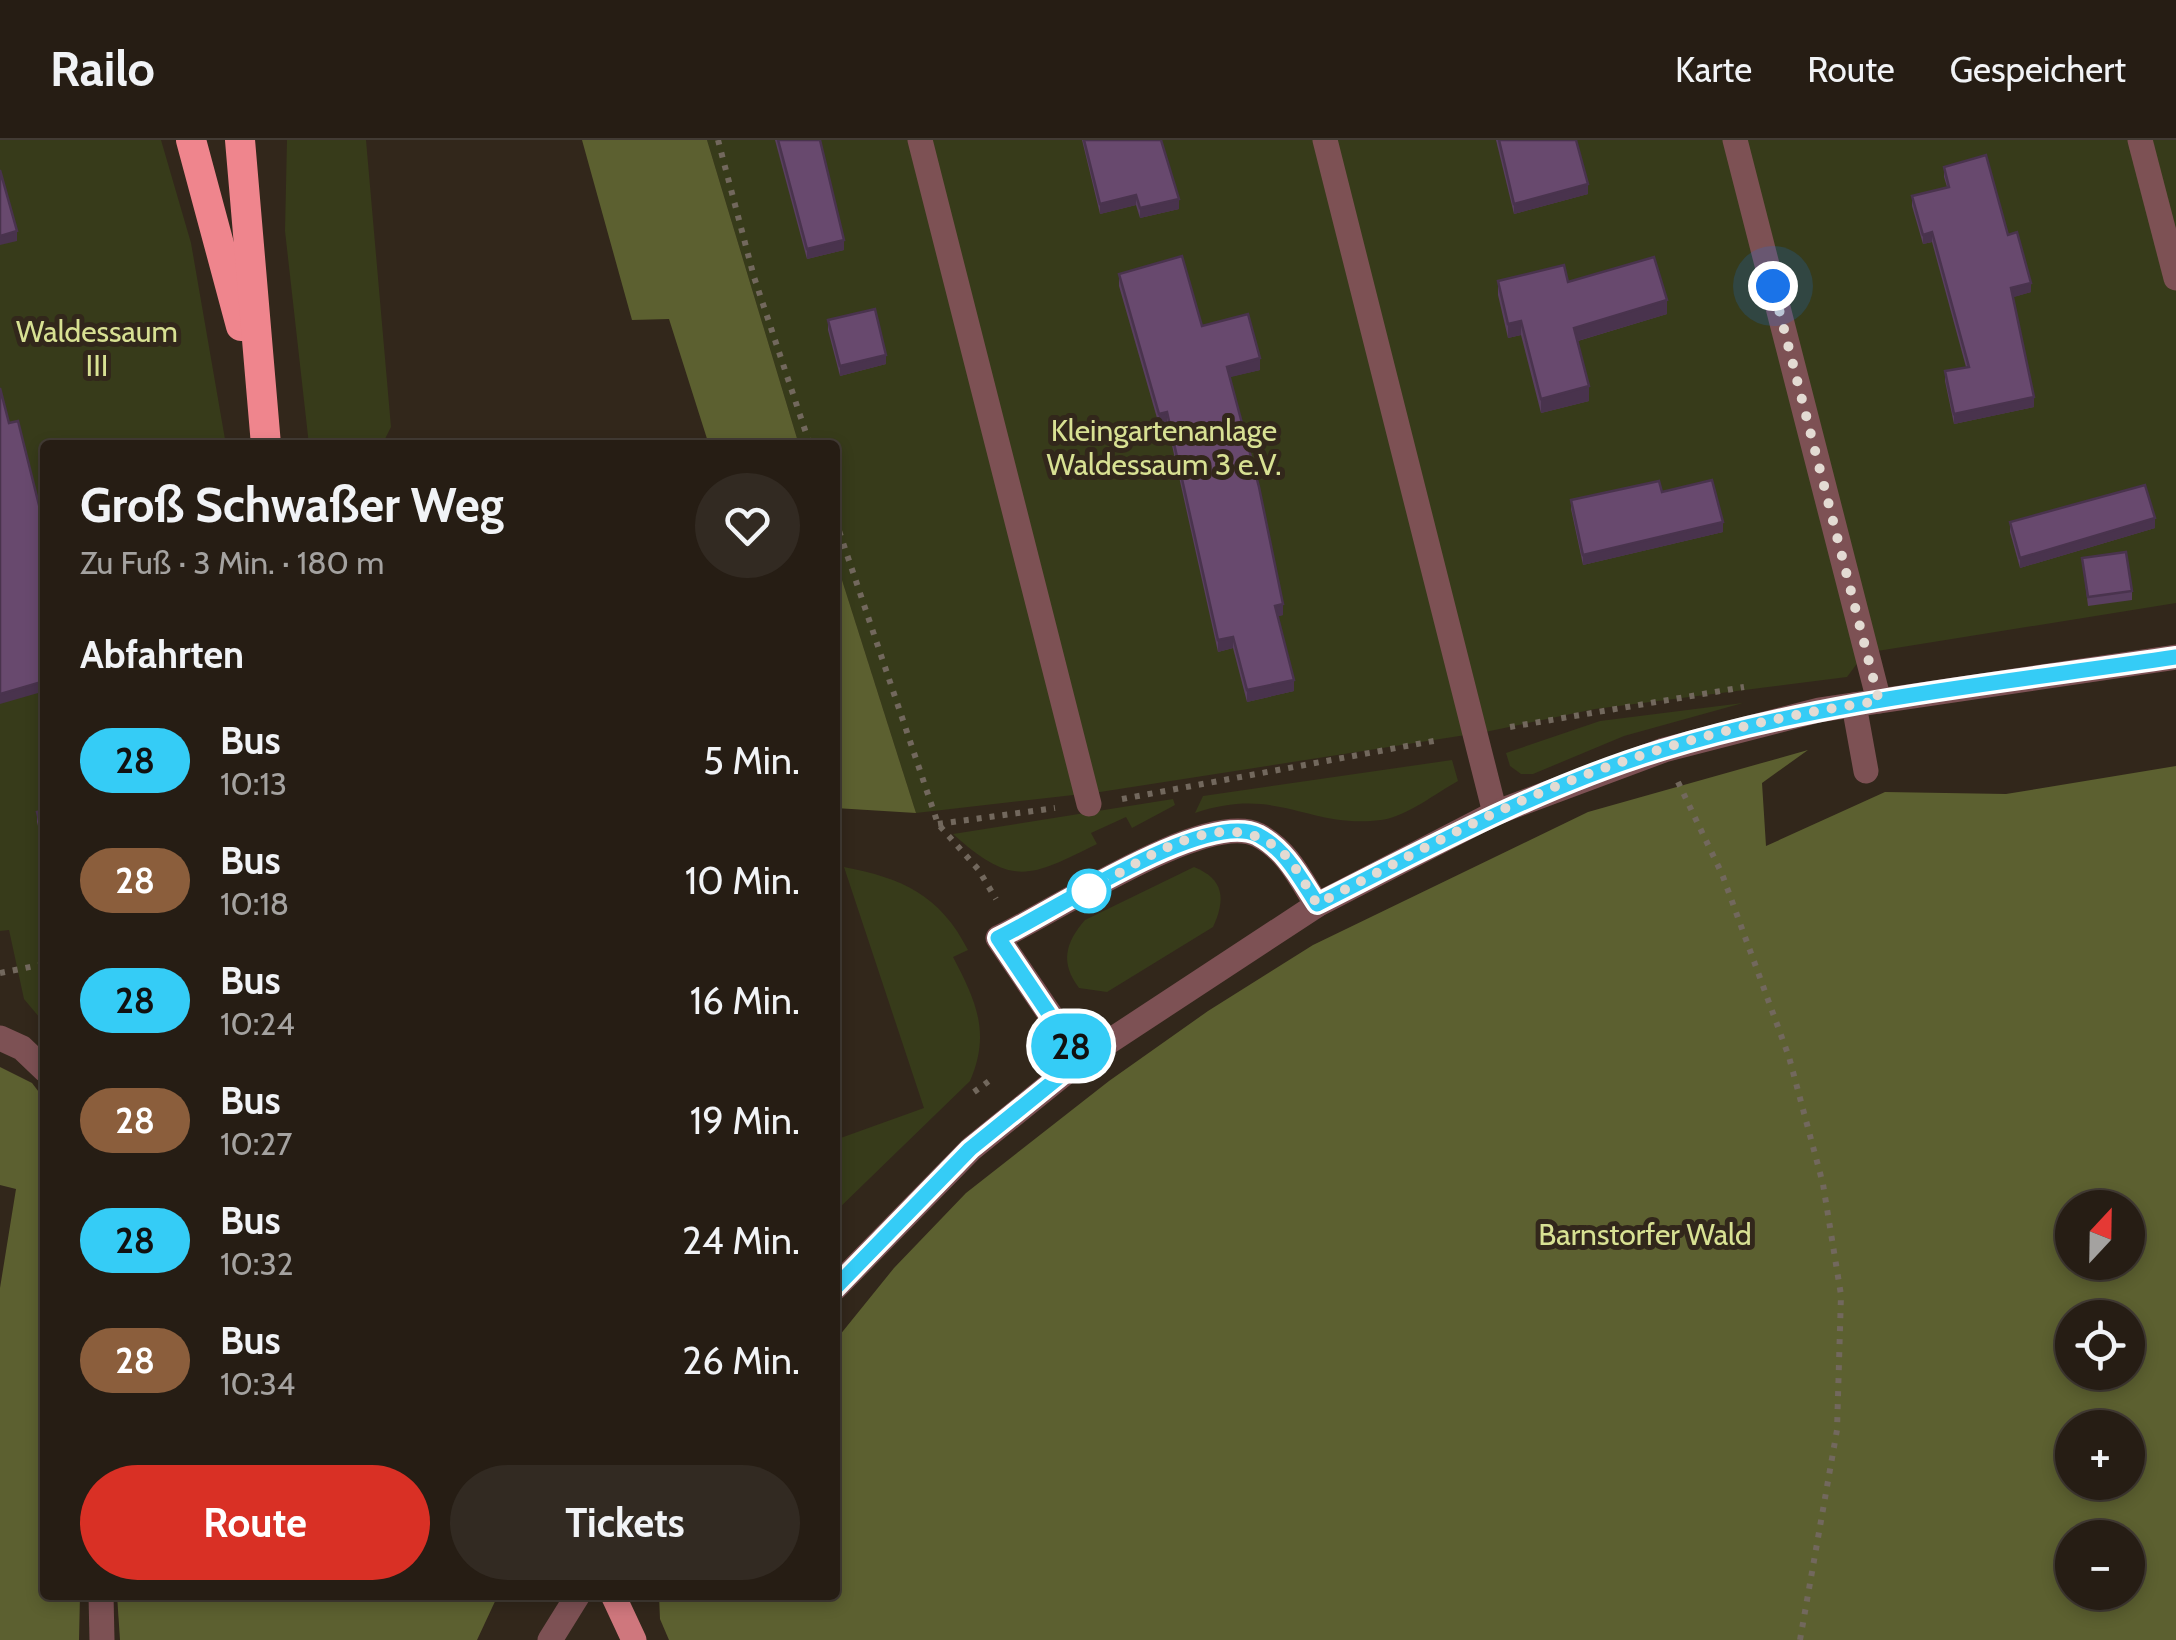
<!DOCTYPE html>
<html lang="de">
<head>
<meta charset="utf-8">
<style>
	body { margin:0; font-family:Cabin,sans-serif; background:#322a22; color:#f1f3f6; height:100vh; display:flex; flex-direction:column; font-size:38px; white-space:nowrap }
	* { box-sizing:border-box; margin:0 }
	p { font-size:32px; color:#a4a2a0 }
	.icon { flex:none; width:55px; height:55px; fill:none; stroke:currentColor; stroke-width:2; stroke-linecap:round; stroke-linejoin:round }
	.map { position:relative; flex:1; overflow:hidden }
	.sheet { position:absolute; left:40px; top:300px; width:800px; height:1160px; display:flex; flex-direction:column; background:#261d14; border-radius:10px; box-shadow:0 5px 15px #0003,0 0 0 2px #423b34 }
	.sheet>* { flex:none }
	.badge { padding:0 20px; border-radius:32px; font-size:35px; line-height:65px }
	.needle { width:65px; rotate:22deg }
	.buttons { position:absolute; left:2055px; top:1050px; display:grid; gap:20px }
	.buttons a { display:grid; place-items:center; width:90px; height:90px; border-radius:50%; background:#261d14; box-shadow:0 5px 15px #0003,0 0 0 2px #423b34; font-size:50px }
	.you { position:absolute; width:50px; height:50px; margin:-25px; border:8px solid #fff; border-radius:50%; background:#1a73e8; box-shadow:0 0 0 15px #1a73e833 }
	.map>.badge { position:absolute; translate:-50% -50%; box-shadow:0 0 0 5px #fff }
	h2 { padding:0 40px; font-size:38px; line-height:90px }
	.round { display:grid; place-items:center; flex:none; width:105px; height:105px; border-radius:52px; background:#322a22 }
	.overview { display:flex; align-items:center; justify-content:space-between; height:170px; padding:0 40px }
	h1 { font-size:48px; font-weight:800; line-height:75px }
	.primary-button { display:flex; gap:20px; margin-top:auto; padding:20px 40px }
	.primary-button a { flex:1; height:115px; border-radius:60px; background:#d93025; color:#fff; font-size:40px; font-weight:800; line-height:115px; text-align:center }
	.primary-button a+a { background:#322a22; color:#f1f3f6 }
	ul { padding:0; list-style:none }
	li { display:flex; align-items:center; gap:30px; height:120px; padding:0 40px }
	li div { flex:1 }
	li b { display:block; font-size:38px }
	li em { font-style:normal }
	li .badge { min-width:110px; font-weight:700; text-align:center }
	header { display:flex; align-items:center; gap:60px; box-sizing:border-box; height:140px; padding:0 50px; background:#261d14; border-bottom:2px solid #423b34 }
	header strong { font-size:48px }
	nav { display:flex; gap:55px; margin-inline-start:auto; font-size:35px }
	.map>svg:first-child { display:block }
	.green { fill:#373b1a }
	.forest { fill:#5c6030; fill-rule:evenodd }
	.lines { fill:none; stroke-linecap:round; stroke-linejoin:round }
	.path { stroke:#72685d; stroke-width:6; stroke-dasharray:5 8; stroke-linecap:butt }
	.minor { stroke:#7d5154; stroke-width:25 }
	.major { stroke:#cf777d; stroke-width:25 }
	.highway { stroke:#ef858d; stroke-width:30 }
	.wall { fill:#593f5f }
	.shaded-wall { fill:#49334d }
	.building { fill:#68496e; stroke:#49334d; stroke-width:2.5 }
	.line-casing { stroke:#fff; stroke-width:22 }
	.line { stroke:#35ccf6; stroke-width:15 }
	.walk { stroke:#e3dbd3; stroke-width:10; stroke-dasharray:0 18 }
	.stop-dot { fill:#fff; stroke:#35ccf6; stroke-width:5 }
	.labels { text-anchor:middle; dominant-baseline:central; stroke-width:10; stroke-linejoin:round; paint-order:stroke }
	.park-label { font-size:30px; fill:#d8e193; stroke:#32271b }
</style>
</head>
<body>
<header>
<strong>Railo</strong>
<nav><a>Karte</a><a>Route</a><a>Gespeichert</a></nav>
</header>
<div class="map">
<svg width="2176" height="1500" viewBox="0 0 2176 1500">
	<rect width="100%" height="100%" fill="#32271b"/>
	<g class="green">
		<path d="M0,0H161L191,103L226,305H45V884L24,859L9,790L0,791Z"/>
		<path d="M287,0H366L391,287L382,305H309L285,91Z"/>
		<path d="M707,0H2176V463L1865,513L1847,537L1595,569L1485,592L1100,652L916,673L835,418V305H799Z"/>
		<path d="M1743,563L1624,596L1533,634H1521L1510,626L1506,613L1600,581Z"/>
		<path d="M1452,620L1458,641C1436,653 1406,677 1381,680C1308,689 1278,645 1195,673L1203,656Z"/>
		<path d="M1173,659L1175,665L1132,688L1126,677L1091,693L1097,704C1030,737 1013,748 953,694Z"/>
		<path d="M844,727C902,738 940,755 968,810L953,817C976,861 991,893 970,941L835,1072V1000L924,968Z"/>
		<path d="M1194,727C1224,739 1226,759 1213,787L1107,852L1079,848C1060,823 1065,803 1085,780Z"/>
	</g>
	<g class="forest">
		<path d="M582,0H707L799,305H709L669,179L632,180Z"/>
		<path d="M835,418L916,673L835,668Z"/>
		<path d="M1808,610L1762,643L1766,706L1885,652L2006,654L2176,626V1500H669L660,1479L659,1455H835V1201L894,1128L966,1053L1109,941L1208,871L1313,805L1588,672ZM2072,1068H2128V1122H2072ZM2072,1178H2128V1232H2072ZM2072,1288H2128V1342H2072ZM2072,1398H2128V1452H2072Z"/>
		<path d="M0,927L32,943L45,960V1455H80L79,1500H0V1148L16,1049L0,1045Z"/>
		<path d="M117,1455H498L477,1500H120Z"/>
	</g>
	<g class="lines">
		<g class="path">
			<path d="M718,0L754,137L810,305"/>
			<path d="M835,379L938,684L978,729L996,759"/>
			<path d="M1510,587L1744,547"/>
			<path d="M1678,642L1722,734L1789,917L1823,1044L1841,1155L1837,1290L1800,1500"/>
			<path d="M1122,659L1439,600"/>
			<path d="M938,684L1055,668"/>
			<path d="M0,833L45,824"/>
			<path d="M974,952L989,941"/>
		</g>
		<g class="minor">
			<path d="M920,0L1089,664"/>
			<path d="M1325,0L1495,673"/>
			<path d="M1735,0L1879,561"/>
			<path d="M2140,0L2176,138"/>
			<path d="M1854,565L1866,631"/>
			<path d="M0,898L22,908L45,930"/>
			<path d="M1081,920L998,798C1051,774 1206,669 1258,695C1287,710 1300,738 1317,765"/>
			<path d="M835,1148L971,1009L1081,920L1317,765L1495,673L1664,610L1819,570L2176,517"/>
			<path d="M101,1455L102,1500"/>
			<path d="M550,1500L578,1455"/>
		</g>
		<path class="major" d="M613,1455L634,1500"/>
		<g class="highway">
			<path d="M191,0L241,186"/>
			<path d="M240,0L266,305"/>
		</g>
	</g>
	<g class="wall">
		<path d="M775,0H820L844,110L807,119Z"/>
		<path d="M1082,0H1161L1179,69L1140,78L1136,65L1100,74Z"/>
		<path d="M1496,0H1576L1588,54L1514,74Z"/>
		<path d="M1944,27L2008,95L2031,152L2013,157L2034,267L1954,284L1945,241V231L1966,227L1932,102L1923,104L1912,66V56L1947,47L1944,37Z"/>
		<path d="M1119,134L1202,186L1260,230L1229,237L1283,475L1278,476L1294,551L1247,562L1233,508L1218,512L1167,283L1159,285L1119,146Z"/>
		<path d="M1498,141L1568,142L1667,174L1578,201L1589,261L1541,273L1521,195L1508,198L1498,155Z"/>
		<path d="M828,180L886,224L840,236L828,190Z"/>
		<path d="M1662,352L1723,392L1583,425L1571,369V360Z"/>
		<path d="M2010,382L2155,388L2020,428L2010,392Z"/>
		<path d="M2082,418L2132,451V460L2088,466Z"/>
		<path d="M45,670V714L37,682V672Z"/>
	</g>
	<g class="shaded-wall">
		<path d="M1588,44V54L1514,74V64Z"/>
		<path d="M1136,55V65L1100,74V64Z"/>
		<path d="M1179,59V69L1140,78V68Z"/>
		<path d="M17,91V101L0,105V96Z"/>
		<path d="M1932,92V102L1923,104V95Z"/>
		<path d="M844,100V110L807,119V109Z"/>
		<path d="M2031,143V152L2011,158V148Z"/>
		<path d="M1667,160V174L1574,202V188Z"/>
		<path d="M1521,181V195L1508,198V184Z"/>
		<path d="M886,215V224L840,236V226Z"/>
		<path d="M1260,218V230L1227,238V227Z"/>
		<path d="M1589,246V261L1541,273V259Z"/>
		<path d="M2034,257V267L1954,284V274Z"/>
		<path d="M1167,272V283L1159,285V274Z"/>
		<path d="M2155,378V388L2020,428V418Z"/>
		<path d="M1723,382V392L1583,425V415Z"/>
		<path d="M1283,464V475L1275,477V466Z"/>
		<path d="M1233,497V508L1218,512V500Z"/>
		<path d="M1294,540V551L1247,562V550Z"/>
		<path d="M45,541V551L0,564V554Z"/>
	</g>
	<g class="building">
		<path d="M778,0H820L844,100L807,109Z"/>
		<path d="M1084,0H1161L1179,59L1140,68L1136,55L1100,64Z"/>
		<path d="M1499,0H1576L1588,44L1514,64Z"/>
		<path d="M1986,15L2008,95L2017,92L2031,143L2011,148L2034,257L1954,274L1945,231L1969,227L1932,92L1923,95L1912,56L1949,47L1944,27Z"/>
		<path d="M0,30L17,91L0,96Z"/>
		<path d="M1182,116L1202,186L1248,174L1260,218L1227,227L1259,347L1283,464L1275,466L1294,540L1247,550L1233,497L1218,500L1167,272L1159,274L1119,134Z"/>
		<path d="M1654,117L1667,160L1574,188L1589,246L1541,259L1521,181L1508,184L1498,141L1564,125L1568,142Z"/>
		<path d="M875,169L886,215L840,226L828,180Z"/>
		<path d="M0,248L9,283L18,281L45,389V541L0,554Z"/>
		<path d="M1712,340L1723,382L1583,415L1571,360L1659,341L1662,352Z"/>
		<path d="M2145,345L2155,378L2020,418L2010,382Z"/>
		<path d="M2126,412L2132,451L2088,457L2082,418Z"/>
		<path d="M45,670V704L37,672Z"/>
	</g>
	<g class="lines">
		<g class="line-casing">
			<path id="line" d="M835,1148L970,1009L1080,920L998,798C1051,773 1206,669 1258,695C1286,710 1300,738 1317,764C1430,707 1540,647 1662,610C1829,559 2004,543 2176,517"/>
		</g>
		<use href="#line" class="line"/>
		<path class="walk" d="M1089,751C1144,719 1224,661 1282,712C1296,725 1307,748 1317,764C1376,734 1433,702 1493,674C1613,617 1749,579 1879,561L1773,146"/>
	</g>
	<circle class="stop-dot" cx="1089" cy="751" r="20"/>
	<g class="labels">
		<g class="park-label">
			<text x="97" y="191">Waldessaum<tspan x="97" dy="34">III</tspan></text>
			<text x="1164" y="290">Kleingartenanlage<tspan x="1164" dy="34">Waldessaum 3 e.V.</tspan></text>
			<text x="1645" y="1094">Barnstorfer Wald</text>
		</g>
	</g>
</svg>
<div class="buttons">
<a><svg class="needle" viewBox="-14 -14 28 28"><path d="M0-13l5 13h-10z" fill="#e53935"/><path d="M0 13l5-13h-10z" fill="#a4a2a0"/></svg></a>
<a><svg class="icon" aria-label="locate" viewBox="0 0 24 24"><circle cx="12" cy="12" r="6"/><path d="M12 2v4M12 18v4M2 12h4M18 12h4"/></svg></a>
<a>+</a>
<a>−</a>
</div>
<div class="you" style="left:1773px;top:146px"></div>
<b class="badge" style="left:1071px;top:906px;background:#35ccf6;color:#111">28</b>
<section class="sheet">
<div class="overview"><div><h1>Groß Schwaßer Weg</h1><p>Zu Fuß · 3 Min. · 180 m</p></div><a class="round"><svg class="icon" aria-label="heart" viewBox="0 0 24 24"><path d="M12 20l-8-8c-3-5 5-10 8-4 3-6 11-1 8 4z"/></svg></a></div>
<h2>Abfahrten</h2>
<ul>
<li><span class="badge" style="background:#35ccf6;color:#111">28</span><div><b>Bus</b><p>10:13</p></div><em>5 Min.</em></li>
<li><span class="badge" style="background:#8b5e3c;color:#fff">28</span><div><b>Bus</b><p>10:18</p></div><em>10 Min.</em></li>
<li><span class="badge" style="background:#35ccf6;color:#111">28</span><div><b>Bus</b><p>10:24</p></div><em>16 Min.</em></li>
<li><span class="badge" style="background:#8b5e3c;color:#fff">28</span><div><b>Bus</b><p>10:27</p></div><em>19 Min.</em></li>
<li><span class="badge" style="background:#35ccf6;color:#111">28</span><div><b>Bus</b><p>10:32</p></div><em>24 Min.</em></li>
<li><span class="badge" style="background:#8b5e3c;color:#fff">28</span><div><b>Bus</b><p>10:34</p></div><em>26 Min.</em></li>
</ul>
<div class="primary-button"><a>Route</a><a>Tickets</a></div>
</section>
</div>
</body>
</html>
